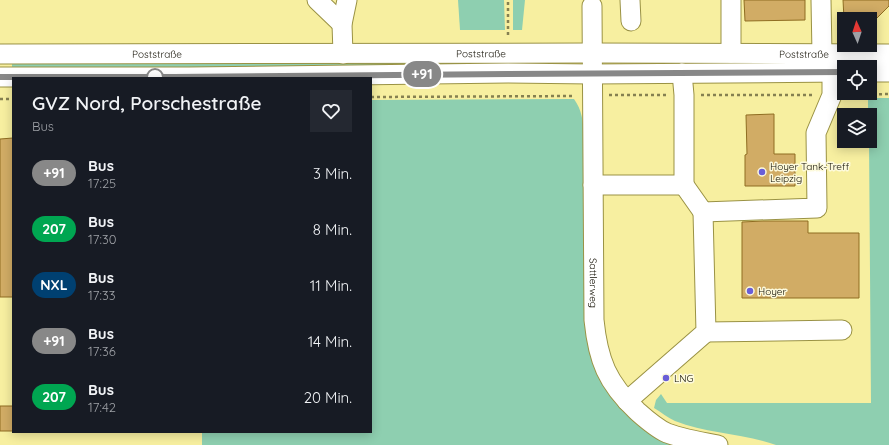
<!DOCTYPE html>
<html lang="de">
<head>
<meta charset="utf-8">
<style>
	body { margin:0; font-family:Quicksand,sans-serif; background:#242831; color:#f1f3f6; height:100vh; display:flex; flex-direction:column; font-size:15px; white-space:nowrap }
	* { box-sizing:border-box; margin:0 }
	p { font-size:13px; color:#9ea1a6 }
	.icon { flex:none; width:22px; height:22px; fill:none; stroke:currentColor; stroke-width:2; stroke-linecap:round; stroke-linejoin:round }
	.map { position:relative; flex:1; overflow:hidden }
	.panel { position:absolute; left:12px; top:77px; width:360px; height:356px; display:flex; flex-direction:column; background:#171b24; border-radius:0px; box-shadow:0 2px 10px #0003 }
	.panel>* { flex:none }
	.badge { padding:0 8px; border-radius:13px; font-size:14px; line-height:26px }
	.needle { width:26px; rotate:357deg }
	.controls { position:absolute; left:837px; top:12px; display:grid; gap:8px }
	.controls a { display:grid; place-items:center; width:40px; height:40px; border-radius:0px; background:#171b24; box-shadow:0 2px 10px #0003; font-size:20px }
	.map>.badge { position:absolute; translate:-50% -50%; box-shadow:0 0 0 2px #fff }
	.round { display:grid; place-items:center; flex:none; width:42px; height:42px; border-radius:0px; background:#242831 }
	.summary { display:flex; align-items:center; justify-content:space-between; height:68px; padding:0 20px }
	h1 { font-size:19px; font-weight:600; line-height:30px }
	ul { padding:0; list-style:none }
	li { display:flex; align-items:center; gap:12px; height:56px; padding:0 20px }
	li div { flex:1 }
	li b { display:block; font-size:15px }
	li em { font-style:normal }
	li .badge { min-width:44px; font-weight:700; text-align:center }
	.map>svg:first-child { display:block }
	.green { fill:#8ecfb0 }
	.building { fill:#d1ac65; stroke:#8f6d22 }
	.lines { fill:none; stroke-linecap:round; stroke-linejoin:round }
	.minor-casing { stroke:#9a9244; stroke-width:21 }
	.path { stroke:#858051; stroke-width:2.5; stroke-dasharray:3 3; stroke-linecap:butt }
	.minor { stroke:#fff; stroke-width:19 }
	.line-casing { stroke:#fff; stroke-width:9 }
	.line { stroke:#888; stroke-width:6 }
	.stop-dot { fill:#fff; stroke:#888; stroke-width:2 }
	.poi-dot { fill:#695ed7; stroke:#fdfadc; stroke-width:1.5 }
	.labels { text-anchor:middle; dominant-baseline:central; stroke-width:3; stroke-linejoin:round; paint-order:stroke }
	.street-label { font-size:10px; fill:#100d00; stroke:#fdfadc }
	.poi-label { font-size:10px; fill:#100d00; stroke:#fdfadc; text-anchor:start }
</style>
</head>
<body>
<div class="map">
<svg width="889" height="445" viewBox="0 0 889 445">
	<rect width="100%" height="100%" fill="#f7efa0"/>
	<g class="green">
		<path d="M458,0H504L505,30H460Z"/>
		<path d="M513,0H525L522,30H513Z"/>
		<path d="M503,62V70L12,72V64Z"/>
		<path d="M868,98H889V445H776C743,433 707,434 675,421C668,418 661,412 654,408L656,400L661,394L667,403H871L869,141H870V115H868Z"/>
		<path d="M574,99C582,110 583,121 584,135L585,318C586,326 586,335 588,343C599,393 631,427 679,445H202V432H371V100Z"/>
	</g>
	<g class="building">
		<path d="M744,0H805V20L745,21Z"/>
		<path d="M843,0H889V6L876,19H844Z"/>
		<path d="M774,114V154H795V186H745V155L747,154L746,115Z"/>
		<path d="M13,138V297H0V139Z"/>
		<path d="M763,221H808V233H859V298H742V222Z"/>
		<rect x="0" y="406" width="13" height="25"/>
	</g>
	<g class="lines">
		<g class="minor-casing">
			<g id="minor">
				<path d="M317,0L342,24"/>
				<path d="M630,0L631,21"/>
				<path d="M731,0V53"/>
				<path d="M821,0L822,54"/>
				<path id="s1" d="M592,6L594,320C598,360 607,383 637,411C646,419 656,428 667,433C683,439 701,442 718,445"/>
				<path id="s2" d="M0,54L591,53L889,54"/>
				<path d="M343,54L342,24L347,0"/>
				<path d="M870,72H889"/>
				<path d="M0,77H189L508,73L592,74L844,72"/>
				<path d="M593,185H684V95L682,73"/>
				<path d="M684,185L703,212L817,208L816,133L832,95V72"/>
				<path d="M706,332L842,330"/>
				<path d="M627,401L706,332L703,212"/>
			</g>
		</g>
		<g class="path">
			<path d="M508,35V0"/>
			<path d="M609,95H666"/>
			<path d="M701,95H812"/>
			<path d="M849,95L889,94"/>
			<path d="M371,97L574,96"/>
			<path d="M0,99H13"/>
		</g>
		<use href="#minor" class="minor"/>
	</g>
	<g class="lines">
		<g class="line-casing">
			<path id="line" d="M0,77H174L508,74L844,72"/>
		</g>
		<use href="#line" class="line"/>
	</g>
	<circle class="stop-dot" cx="155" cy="77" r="8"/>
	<g class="poi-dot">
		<circle cx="762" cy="172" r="4"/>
		<circle cx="750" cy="291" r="4"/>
		<circle cx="666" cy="378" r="4"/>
	</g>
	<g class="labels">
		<g class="street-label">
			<text stroke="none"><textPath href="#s2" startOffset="481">Poststraße</textPath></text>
			<text stroke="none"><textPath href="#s2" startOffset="157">Poststraße</textPath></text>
			<text stroke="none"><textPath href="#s2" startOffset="804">Poststraße</textPath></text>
			<text stroke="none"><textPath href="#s1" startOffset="277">Sattlerweg</textPath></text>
		</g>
		<g class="poi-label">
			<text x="770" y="166">Hoyer Tank-Treff<tspan x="770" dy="12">Leipzig</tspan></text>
			<text x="758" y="291">Hoyer</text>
			<text x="674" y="378">LNG</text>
		</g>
	</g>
</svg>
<div class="controls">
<a><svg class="needle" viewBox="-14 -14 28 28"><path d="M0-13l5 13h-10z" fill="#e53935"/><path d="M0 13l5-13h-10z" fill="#9ea1a6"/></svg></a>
<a><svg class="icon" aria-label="locate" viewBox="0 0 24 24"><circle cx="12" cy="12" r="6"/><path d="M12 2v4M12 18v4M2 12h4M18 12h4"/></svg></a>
<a><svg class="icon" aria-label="layers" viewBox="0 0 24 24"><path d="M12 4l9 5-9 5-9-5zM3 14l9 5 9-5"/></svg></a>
</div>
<b class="badge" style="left:422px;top:74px;background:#888;color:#fff">+91</b>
<section class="panel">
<div class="summary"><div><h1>GVZ Nord, Porschestraße</h1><p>Bus</p></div><a class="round"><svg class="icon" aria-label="heart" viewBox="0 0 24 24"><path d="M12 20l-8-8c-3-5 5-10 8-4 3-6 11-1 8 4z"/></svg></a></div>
<ul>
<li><span class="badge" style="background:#888;color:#fff">+91</span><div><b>Bus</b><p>17:25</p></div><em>3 Min.</em></li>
<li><span class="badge" style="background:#00a651;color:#fff">207</span><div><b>Bus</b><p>17:30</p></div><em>8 Min.</em></li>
<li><span class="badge" style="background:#004071;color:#fff">NXL</span><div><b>Bus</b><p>17:33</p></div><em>11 Min.</em></li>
<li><span class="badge" style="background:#888;color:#fff">+91</span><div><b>Bus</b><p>17:36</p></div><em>14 Min.</em></li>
<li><span class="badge" style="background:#00a651;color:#fff">207</span><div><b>Bus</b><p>17:42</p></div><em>20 Min.</em></li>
</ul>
</section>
</div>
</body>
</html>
